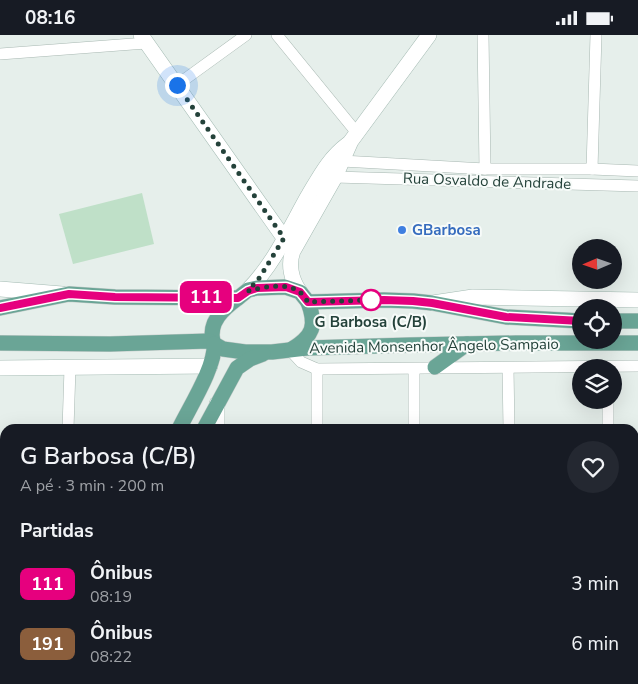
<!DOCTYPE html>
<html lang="pt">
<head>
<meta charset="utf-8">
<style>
	body { margin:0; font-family:"Nunito Sans",sans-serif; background:#242831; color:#f1f3f6; height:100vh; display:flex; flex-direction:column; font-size:19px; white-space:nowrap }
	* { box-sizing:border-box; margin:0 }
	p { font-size:16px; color:#9ea1a6 }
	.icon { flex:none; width:28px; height:28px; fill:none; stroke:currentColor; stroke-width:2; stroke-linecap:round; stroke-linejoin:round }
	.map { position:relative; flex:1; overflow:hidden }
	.details { position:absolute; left:0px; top:389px; width:639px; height:261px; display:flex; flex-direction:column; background:#171b24; border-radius:15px 15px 0 0; box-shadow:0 5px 20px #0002 }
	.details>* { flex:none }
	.badge { padding:0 10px; border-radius:8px; font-size:18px; line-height:32px }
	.needle { width:32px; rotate:268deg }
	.fabs { position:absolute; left:572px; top:204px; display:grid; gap:10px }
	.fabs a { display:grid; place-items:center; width:50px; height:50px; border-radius:50%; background:#171b24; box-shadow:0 5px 20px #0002; font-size:25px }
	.you { position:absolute; width:25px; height:25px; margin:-12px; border:4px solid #fff; border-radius:50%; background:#1a73e8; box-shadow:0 0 0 8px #1a73e833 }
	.map>.badge { position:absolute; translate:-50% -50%; box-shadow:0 0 0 2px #fff }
	h2 { padding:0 20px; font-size:19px; line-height:45px }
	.round { display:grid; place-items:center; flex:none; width:52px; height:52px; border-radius:26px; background:#242831 }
	.overview { display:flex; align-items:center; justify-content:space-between; height:85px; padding:0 20px }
	h1 { font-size:24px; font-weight:600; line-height:38px }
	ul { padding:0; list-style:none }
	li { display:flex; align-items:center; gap:15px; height:60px; padding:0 20px }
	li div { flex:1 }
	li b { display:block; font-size:19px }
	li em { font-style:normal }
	li .badge { min-width:55px; font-weight:700; text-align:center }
	.status { display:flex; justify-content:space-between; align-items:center; height:35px; padding:0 25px; background:#171b24; direction:ltr }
	.status svg { height:14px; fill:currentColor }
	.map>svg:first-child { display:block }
	.green { fill:#bfe0c8 }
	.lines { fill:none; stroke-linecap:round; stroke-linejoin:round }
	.street-casing { stroke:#a8b8b2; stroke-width:12 }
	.secondary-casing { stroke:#a4bbb3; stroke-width:16 }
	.primary-casing { stroke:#c2cac8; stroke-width:16 }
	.street { stroke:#fff; stroke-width:11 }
	.secondary { stroke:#fff; stroke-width:15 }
	.primary { stroke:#6aa596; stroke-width:15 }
	.line-casing { stroke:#fff; stroke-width:11 }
	.line { stroke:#e6007e; stroke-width:8 }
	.walk { stroke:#24423a; stroke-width:5; stroke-dasharray:0 9 }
	.shop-dot { fill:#3f7fe0; stroke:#f7fbf9; stroke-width:2 }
	.stop-dot { fill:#fff; stroke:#e6007e; stroke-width:2.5 }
	.labels { text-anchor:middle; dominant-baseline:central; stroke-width:4; stroke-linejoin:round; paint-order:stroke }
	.street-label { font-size:15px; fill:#24423a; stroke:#f7fbf9 }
	.shop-label { font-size:15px; font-weight:bold; fill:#366cbe; stroke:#f7fbf9; text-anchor:start }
	.stop-label { font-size:15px; font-weight:bold; fill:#24423a; stroke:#f7fbf9 }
</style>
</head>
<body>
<div class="status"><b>08:16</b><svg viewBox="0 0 49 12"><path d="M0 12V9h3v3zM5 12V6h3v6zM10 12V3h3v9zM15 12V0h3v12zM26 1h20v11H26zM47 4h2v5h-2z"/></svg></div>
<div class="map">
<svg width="638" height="649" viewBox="0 0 638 649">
	<rect width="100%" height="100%" fill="#e6efeb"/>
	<g class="green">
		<path d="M142,158L154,209L73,229L59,179Z"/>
		<rect x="178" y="645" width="35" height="4"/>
	</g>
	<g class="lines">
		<g class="street-casing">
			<g id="street">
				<path d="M277,0L357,98"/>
				<path d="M483,0L485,134"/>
				<path d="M0,19L146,8"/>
				<path d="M177,50L246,0"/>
				<path d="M342,126L485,134H592L638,136"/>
				<path d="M592,134L596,0"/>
				<path d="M335,142L638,151"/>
				<path d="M290,315L301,327L317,334L638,331"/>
				<path d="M508,333L509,394"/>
				<path d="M317,334V394"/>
				<path d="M68,394L70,333"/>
				<path d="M414,394V334"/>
				<path d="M608,394V365"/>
				<path d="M0,543H5"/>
				<path d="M634,545H638"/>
				<path d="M317,649V645"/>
				<path d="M412,649V645"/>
				<path d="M510,649V645"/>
				<path d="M607,649V645"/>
			</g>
		</g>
		<g class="secondary-casing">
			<g id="secondary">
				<path d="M141,0L284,203"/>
				<path d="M0,254L62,259"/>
				<path d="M248,255C274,229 290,193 308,161C320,141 329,123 348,109"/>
				<path d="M300,257C291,245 288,229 293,216L335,142L351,106L429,0"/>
				<path d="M433,268L473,262L638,265"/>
				<path d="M0,333L210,331"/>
				<path d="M217,394V369"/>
				<path d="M160,649V645"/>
				<path d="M216,649V645"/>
			</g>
		</g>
		<g class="primary-casing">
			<g id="primary">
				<path d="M0,273L69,259L115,262L238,263L248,255L257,253L285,252L300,257L308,267L384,265L413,266L432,268L506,282L581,286"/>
				<path d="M614,286H638"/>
				<path d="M213,307C208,287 223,274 238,263"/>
				<path d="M0,308L110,309L209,306L223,314L245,317H272L307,313L410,310L516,308H638"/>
				<path d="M292,314C313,301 317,291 308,267"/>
				<path d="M435,332L467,309"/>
				<path d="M179,394C189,373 216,331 214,309"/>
				<path d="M204,394L237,333L250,324L263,319"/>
				<path d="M55,649L56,645"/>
				<path d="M76,649L78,645"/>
			</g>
		</g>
		<use href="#street" class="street"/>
		<use href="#secondary" class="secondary"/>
		<use href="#primary" class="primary"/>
	</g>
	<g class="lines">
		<g class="line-casing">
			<path id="line" d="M0,273L69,259L115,262L238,263L248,256L257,253L286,252L300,257L308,267L384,265L413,266L432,268L506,282L581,286"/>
		</g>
		<use href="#line" class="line"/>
		<path class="walk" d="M177,50L284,203L260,242L248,256C263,252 287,247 300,257C303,260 306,264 308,267L371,265"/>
	</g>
	<circle class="shop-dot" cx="402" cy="195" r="5"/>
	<circle class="stop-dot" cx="371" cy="265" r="10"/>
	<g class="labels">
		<g class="street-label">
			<text transform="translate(487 146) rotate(2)">Rua Osvaldo de Andrade</text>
			<text transform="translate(434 311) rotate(-1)">Avenida Monsenhor Ângelo Sampaio</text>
		</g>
		<g class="shop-label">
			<text x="412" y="195">GBarbosa</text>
		</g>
		<g class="stop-label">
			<text x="371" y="287">G Barbosa (C/B)</text>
		</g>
	</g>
</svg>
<div class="fabs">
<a><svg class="needle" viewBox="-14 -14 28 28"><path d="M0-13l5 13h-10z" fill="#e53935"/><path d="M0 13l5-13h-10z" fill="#9ea1a6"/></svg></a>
<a><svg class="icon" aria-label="locate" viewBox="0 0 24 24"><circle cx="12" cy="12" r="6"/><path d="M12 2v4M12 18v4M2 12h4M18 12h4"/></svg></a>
<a><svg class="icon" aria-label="layers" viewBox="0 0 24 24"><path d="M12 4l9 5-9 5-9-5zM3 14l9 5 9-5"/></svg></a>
</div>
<div class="you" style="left:177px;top:50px"></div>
<b class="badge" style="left:206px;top:262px;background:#e6007e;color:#fff">111</b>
<section class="details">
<div class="overview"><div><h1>G Barbosa (C/B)</h1><p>A pé · 3 min · 200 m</p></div><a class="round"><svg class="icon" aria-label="heart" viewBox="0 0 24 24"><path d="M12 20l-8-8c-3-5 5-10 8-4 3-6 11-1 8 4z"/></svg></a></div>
<h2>Partidas</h2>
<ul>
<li><span class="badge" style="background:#e6007e;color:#fff">111</span><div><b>Ônibus</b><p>08:19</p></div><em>3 min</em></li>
<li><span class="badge" style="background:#8b5e3c;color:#fff">191</span><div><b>Ônibus</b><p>08:22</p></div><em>6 min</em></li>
</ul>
</section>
</div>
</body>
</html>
